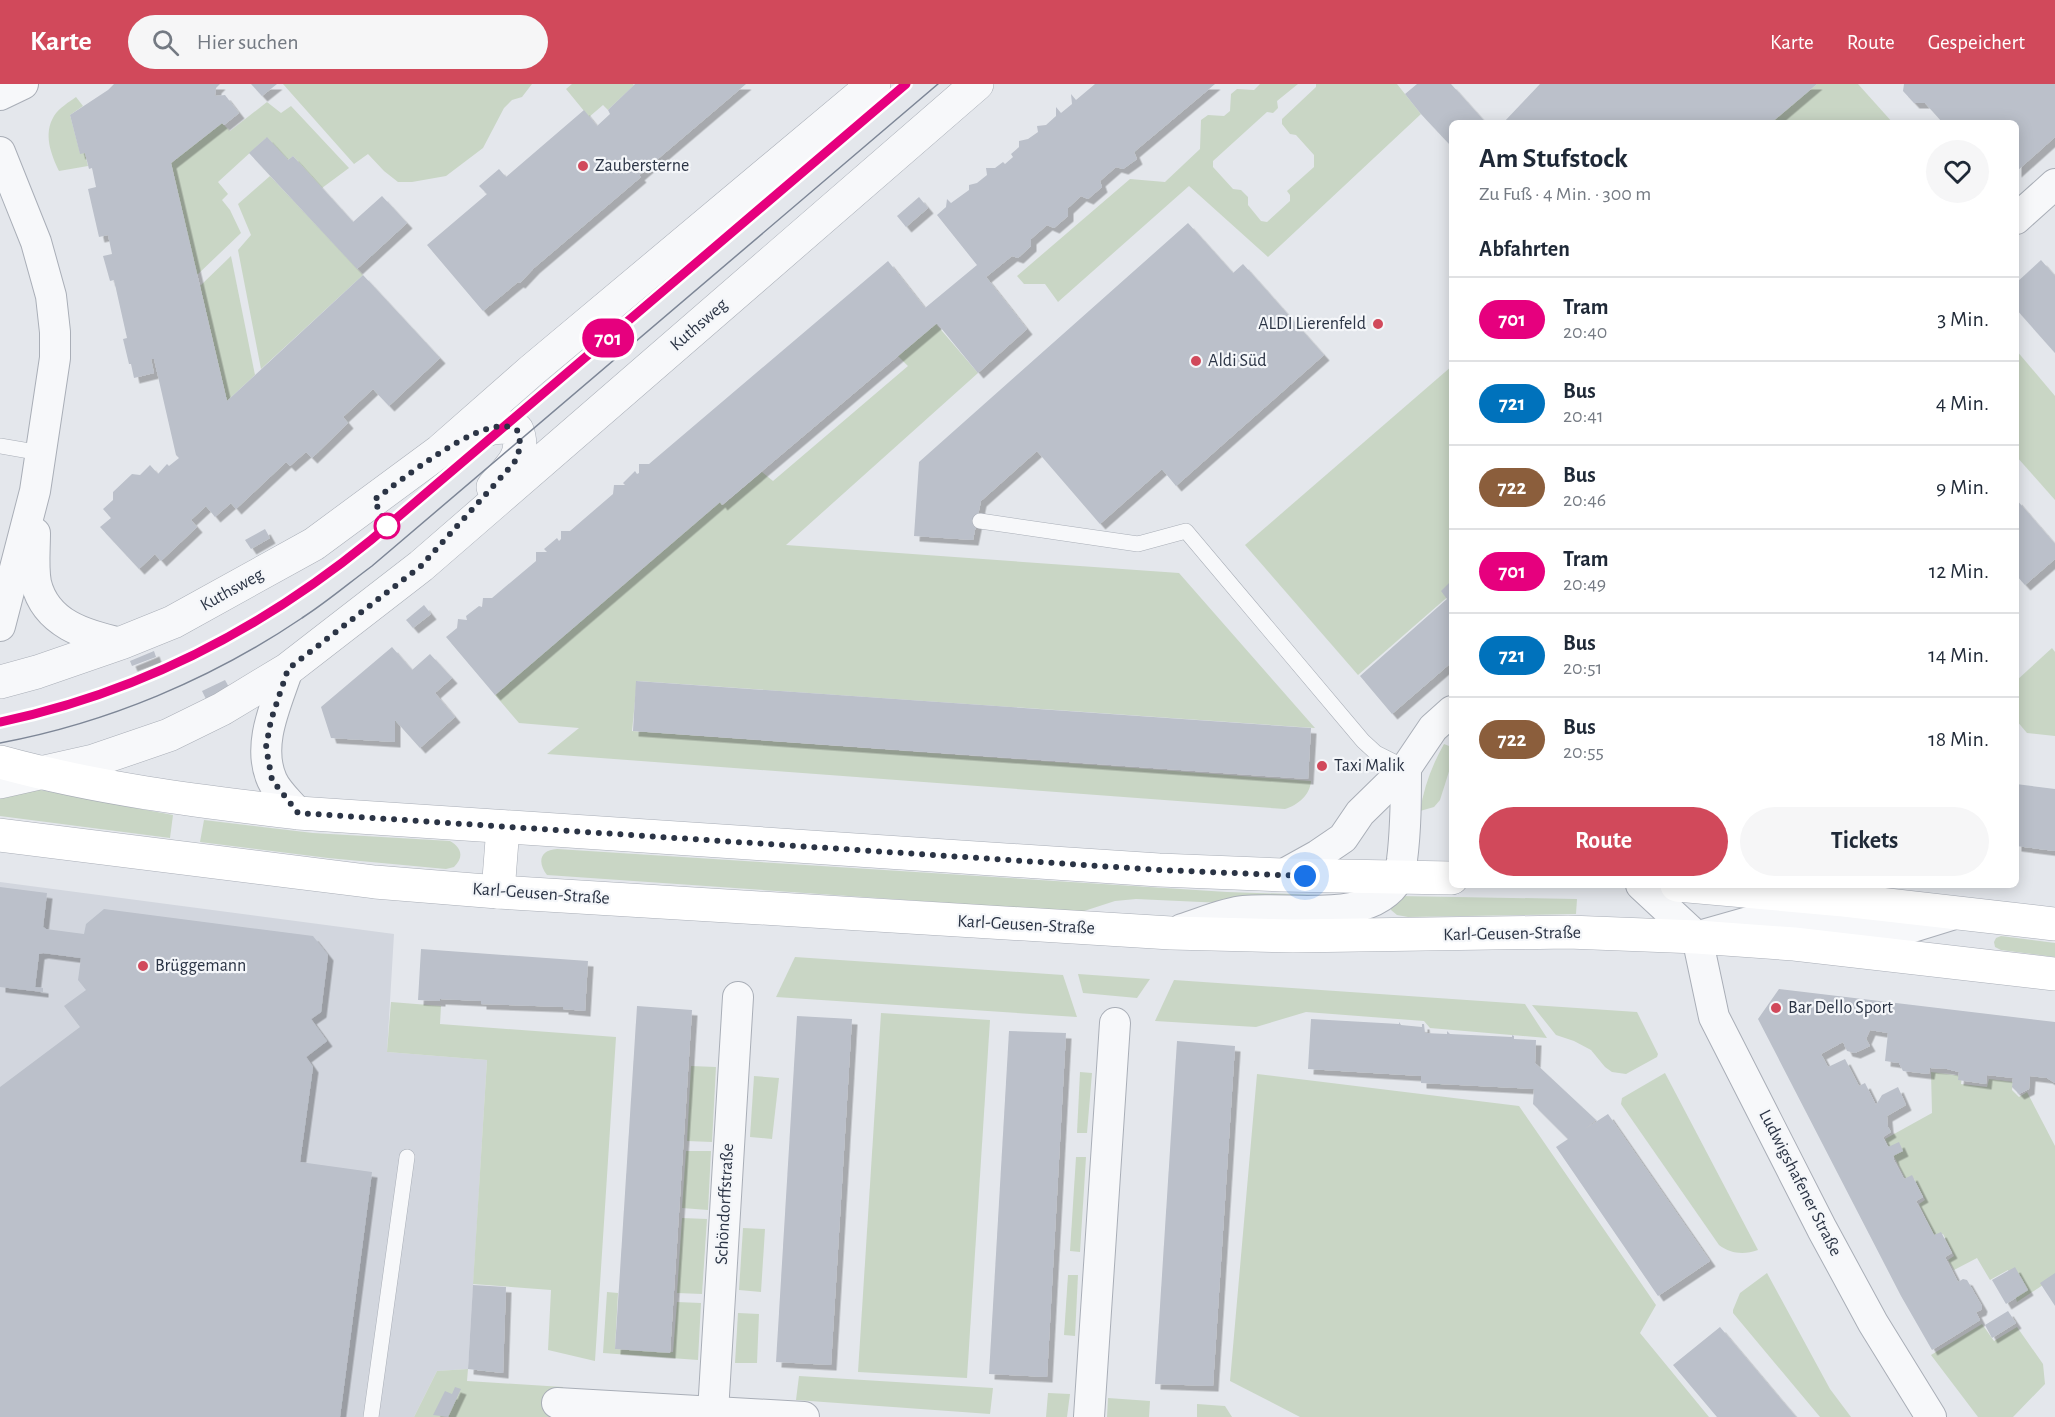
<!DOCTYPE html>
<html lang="de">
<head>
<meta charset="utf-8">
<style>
	body { margin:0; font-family:"Alegreya Sans",sans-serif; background:#f6f6f7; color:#1f2937; height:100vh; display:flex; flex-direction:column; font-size:22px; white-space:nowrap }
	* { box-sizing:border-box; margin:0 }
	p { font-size:20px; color:#747a83 }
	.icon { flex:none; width:33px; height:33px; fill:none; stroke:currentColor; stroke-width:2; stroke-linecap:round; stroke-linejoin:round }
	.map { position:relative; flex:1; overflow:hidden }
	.details { position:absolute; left:1449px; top:36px; width:570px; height:768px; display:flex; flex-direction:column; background:#fff; border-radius:9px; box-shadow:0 3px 15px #0003 }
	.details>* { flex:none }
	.badge { padding:0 12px; border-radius:20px; font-size:21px; line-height:39px }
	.you { position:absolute; width:30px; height:30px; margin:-15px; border:4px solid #fff; border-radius:50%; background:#1a73e8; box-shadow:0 0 0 9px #1a73e833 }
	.map>.badge { position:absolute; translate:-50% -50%; box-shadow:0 0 0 3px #fff }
	h2 { padding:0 30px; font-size:22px; line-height:54px }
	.round { display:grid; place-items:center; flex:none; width:63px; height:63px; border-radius:32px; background:#f6f6f7 }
	.headline { display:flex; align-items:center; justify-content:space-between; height:102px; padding:0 30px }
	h1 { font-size:28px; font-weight:700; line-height:45px }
	.button { display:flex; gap:12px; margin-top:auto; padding:12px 30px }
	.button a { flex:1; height:69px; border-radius:36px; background:#d1495b; color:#fff; font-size:24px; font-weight:700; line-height:69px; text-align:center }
	.button a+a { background:#f6f6f7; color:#1f2937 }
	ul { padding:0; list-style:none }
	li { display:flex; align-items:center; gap:18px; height:84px; padding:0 30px; border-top:2px solid #e0e1e3 }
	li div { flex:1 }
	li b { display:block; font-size:22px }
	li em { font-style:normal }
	li .badge { min-width:66px; font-weight:700; text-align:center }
	header { display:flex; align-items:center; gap:36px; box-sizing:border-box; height:84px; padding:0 30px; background:#d1495b; color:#fff }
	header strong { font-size:28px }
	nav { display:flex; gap:33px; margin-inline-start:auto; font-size:21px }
	.search { width:420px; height:54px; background:#f6f6f7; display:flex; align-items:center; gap:15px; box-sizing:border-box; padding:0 21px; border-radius:33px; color:#747a83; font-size:22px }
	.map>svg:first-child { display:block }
	.built { fill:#d2d6de }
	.green { fill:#c9d6c5 }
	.building { fill:#bbc0ca; filter:url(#shadow) }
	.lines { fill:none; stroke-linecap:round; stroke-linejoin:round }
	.service-casing { stroke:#a9aeb7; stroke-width:16 }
	.minor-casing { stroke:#a9aeb7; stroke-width:32 }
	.tertiary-casing { stroke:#a9aeb7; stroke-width:34 }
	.secondary-casing { stroke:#a9aeb7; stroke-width:34 }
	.service { stroke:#f7f8fa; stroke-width:15 }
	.minor { stroke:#f7f8fa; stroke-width:30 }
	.tertiary { stroke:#f7f8fa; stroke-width:33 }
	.secondary { stroke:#fff; stroke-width:33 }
	.tram { stroke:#7d8696; stroke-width:1.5 }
	.line-casing { stroke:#fff; stroke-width:14 }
	.line { stroke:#e6007e; stroke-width:9 }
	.walk { stroke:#2b3445; stroke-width:6; stroke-dasharray:0 10.8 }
	.poi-dot { fill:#d1495b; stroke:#f4f6f9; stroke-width:2 }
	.stop-dot { fill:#fff; stroke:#e6007e; stroke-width:3 }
	.labels { text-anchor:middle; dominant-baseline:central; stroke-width:4.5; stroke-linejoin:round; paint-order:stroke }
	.poi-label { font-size:18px; fill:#2b3445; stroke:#f4f6f9; text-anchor:start }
	.street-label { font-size:18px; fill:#2b3445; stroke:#f4f6f9 }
</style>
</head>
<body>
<header>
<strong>Karte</strong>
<div class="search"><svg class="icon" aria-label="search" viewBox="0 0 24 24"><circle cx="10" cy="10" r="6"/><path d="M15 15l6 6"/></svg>Hier suchen</div>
<nav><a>Karte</a><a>Route</a><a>Gespeichert</a></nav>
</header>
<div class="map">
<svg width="2055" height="1333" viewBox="0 0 2055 1333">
	<defs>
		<filter id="shadow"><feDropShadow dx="5.5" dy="5.5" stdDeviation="0" flood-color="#0004"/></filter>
	</defs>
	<rect width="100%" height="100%" fill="#e4e7ec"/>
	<path class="built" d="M0,798L394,850L387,968L487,976L468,1285L437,1287L414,1333H0Z"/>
	<g class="green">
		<path d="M283,0H532L522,13L512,16L504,24L483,64L446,92L412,98H398L384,87L368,70L354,80Z"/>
		<path d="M572,0H633L634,1L608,26L603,21L589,33L566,5Z"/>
		<path d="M1260,0H1298L1277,17L1278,24L1273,29L1267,28L1213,77V83L1233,105L1241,106L1248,113V121L1261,137L1267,138L1290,117V111L1287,107L1314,83V71L1296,51L1290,50L1282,40V35L1316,3V0H1397L1421,30L1268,173L1189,102L1058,218L1045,200H1024L1017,192L1130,95L1165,98L1200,65L1201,36L1208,31L1224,32L1230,27L1231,10L1237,5L1254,6Z"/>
		<path d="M1817,0H1858L1893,39H1771Z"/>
		<path d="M76,13L83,22L70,31L80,69H85L88,82L59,87C51,70 43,50 54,32C59,24 69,18 76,13Z"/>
		<path d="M267,18L281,29L291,22L349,84L322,104L293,72L288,76L266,54L218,98L228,110L222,116L230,126L241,149L197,191L171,79L222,39L230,47Z"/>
		<path d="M270,92L363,191L261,285L238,166L251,151L238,120Z"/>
		<path d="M231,172L255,291L227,317L200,202Z"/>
		<path d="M936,240L978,289L786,461L1179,489L1315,644L637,597L632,647L1311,697C1310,711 1298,721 1285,725L547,670L579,644L519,639L495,611L720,418L723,421L762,388L773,397L908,282L898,272Z"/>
		<path d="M2016,266L2055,312V416L2016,372Z"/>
		<path d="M1452,282V509L1358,591L1245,461Z"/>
		<path d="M2052,564L2055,568V652L2027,649L2016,636V597Z"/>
		<path d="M1444,660L1449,662L1452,678L1440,716L1434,723L1420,727C1424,703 1432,681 1444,660Z"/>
		<path d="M35,705L173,731L170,754L0,732V711Z"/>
		<path d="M204,736L313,749L450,757C462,764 464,773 454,783L446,785L328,774L200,758Z"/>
		<path d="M557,765L1227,808L1323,811L1326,813L1223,819L1136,815L1115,817L1081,828L547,791C537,778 540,766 557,765Z"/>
		<path d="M1398,812L1577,815L1576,830L1408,833L1397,831L1391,826V818Z"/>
		<path d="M2001,852L2055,859V873L2001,866L1995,863L1994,858L1996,854Z"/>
		<path d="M795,873L1063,891L1077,933L776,913Z"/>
		<path d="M1078,890L1150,895L1137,914L1083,909Z"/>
		<path d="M1174,896L1525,920L1547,954L1430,944L1424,937L1306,928L1256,943L1155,937Z"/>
		<path d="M391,918L441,922L440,940L616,953L595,1277L548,1266L551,1206L473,1200L487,976L387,968Z"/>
		<path d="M1532,921L1637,928L1658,970L1657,973L1626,990L1612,988L1605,983L1591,966L1574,957L1556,951Z"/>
		<path d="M881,929L990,936L967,1294L858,1288Z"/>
		<path d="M691,982L716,983L712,1058L687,1057Z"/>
		<path d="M1080,988L1092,989L1087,1049H1077Z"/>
		<path d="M1931,988L1962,992L1961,1000L1987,1003L1989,995L2013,998L2012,1006L2019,1013L2027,1008L2055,1062V1193L2017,1218L2008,1186L1990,1196L1977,1174L1954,1186L1948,1176L1954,1172L1943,1150L1935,1153L1919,1120L1925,1116L1914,1095L1907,1098L1885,1055L1932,1029Z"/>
		<path d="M1665,989L1758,1166C1744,1171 1731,1170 1719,1161L1621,1020L1622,1014Z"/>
		<path d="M1257,990L1519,1022L1656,1221L1640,1249L1709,1333H1300L1230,1297Z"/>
		<path d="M754,992L779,994L772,1055L750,1053Z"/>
		<path d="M686,1067H711L708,1126L682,1124Z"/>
		<path d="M1076,1073H1086L1080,1168L1070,1167Z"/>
		<path d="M682,1134L707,1135L702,1210L677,1209Z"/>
		<path d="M743,1144L765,1145L761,1208L739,1206Z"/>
		<path d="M1767,1189L1830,1305L1851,1333H1820L1733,1229V1226L1740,1209Z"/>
		<path d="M1068,1191H1078L1075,1252L1064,1251Z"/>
		<path d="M607,1208L618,1209L615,1265L673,1268L677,1218L701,1219L698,1276L603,1269Z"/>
		<path d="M738,1229L759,1230L757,1279H735Z"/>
		<path d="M1982,1240L1994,1257L2017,1243L2043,1280L2045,1300L2013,1333H1978L1931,1271Z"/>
		<path d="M468,1285L467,1297L563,1303L561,1333H414L437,1287Z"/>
		<path d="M799,1292L993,1304L990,1330L796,1316Z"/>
		<path d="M1048,1309L1070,1310L1067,1333H1046Z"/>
		<path d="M1108,1314L1150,1317L1149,1333H1107Z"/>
		<path d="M1197,1320L1225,1322L1232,1333H1197Z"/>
	</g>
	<g class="building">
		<path d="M114,0H220L216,4L215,12L225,11L239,29L224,41L222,39L171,79L227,317L363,191L440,274L389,322L373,305L343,333L348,339L312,374L306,368L290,382L286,378L236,425L231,419L215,433L206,422L191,436L197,443L161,477L155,470L139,485L100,443L111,434L103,425L113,416V408L132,390L140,391L150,381L158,390L167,380L169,382L179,374L176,371L154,275H151L154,289L134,294L131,280H129L123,255L127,254L114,196L110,197L103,172L112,170L108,151L99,153L88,105L96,103L92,84L89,85L85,69L80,70L70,31L108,6Z"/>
		<path d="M251,0H277L262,12Z"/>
		<path d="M635,0H746L639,91L641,93L534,184L520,199L518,198L483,227L427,161L487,110L479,102L499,85L506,93L584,26L597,42L610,30L608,26Z"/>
		<path d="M1095,0H1215L1134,68L1137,75L1123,85L1116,83L1100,97L1102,103L1088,115L1081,112L1068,124V132L1054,144L1047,141L1031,155V162L1018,174L1012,172L986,193L1027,245L978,289L937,239L722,421L720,418L495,611L446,553L457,544L458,535L467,536L466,532L479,522L482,523L483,514H492L536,477V468H547L544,465L557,454L559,457L561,455V447H570L613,410L614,401H625L623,399L635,387L637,390L639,389V380H649L888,177L925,224L977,181L937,131L946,123L947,115L951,119L969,106V101L977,99L987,91L986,84H995L1003,78L1005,80L1013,73L1011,70L1019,63V57L1028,55L1038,48L1037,42L1046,41L1056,32V23L1061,29L1072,20L1071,10L1076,16Z"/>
		<path d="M1417,0H1451L1486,39H1452V63L1421,30L1405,10Z"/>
		<path d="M1540,0H1817L1771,39H1503Z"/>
		<path d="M1904,0H2055V53L2016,88V39H1943L1925,19H1914L1903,7Z"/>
		<path d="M267,53L288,76L293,72L353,138L382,112L407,139L357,185L249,69Z"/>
		<path d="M919,113L928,124L906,143L897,132Z"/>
		<path d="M1188,139L1233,189L1243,180L1324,271L1176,402L1162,385L1100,440L1037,367L981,417L973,456L914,452L919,378Z"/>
		<path d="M2041,176L2055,192V269L2016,225V199Z"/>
		<path d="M2016,415L2055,460V475L2025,501L2016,491Z"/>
		<path d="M265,445L270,454L251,465L245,456Z"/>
		<path d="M1450,498L1452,500V578L1392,630L1360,592L1447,515L1441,507Z"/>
		<path d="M424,521L431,530L413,544L406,536Z"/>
		<path d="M392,563L412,586L430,570L452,594L435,609L455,633L420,664L395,636V658L331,654L321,623Z"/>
		<path d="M154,567L156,573L132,582L130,577Z"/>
		<path d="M225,596L230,605L207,617L202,607Z"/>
		<path d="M636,597L1311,644L1308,695L633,647Z"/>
		<path d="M2016,700L2055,705V767L2016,762Z"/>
		<path d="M0,803L47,809L43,843L46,845L84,850L86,840L104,825L313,852L328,871L321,928L311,935L327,957L306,973L313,983L300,1078L372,1088L340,1333H0V1003L80,943L64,922L86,906L78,896L81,874L43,869L39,870L35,903L43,904V908L0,903Z"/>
		<path d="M421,865L588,877L585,927L563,925V923L481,920V917L440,915V917L418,916Z"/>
		<path d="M1779,905L2055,938V999L2047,994L2030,992L2029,1005L2019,1010L2012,1003L2013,994L1987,991L1986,1000L1958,996L1959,988L1947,985L1930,984L1929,990L1903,987L1899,979L1885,977L1888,949L1870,946L1866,955L1870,962L1855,969L1847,967L1843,958L1821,970L1828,983L1845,975L1859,1002L1865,999L1876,1021L1882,1011L1898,1003L1906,1021L1887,1032L1888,1043L1891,1048L1883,1053L1888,1063L1899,1058L1903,1067L1893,1072L1894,1076L1904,1095L1912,1091L1923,1113L1916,1117L1934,1151L1941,1148L1952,1169L1945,1173L1958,1198L1963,1195L1967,1196L1982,1222L1981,1226L1976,1228L1980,1236L1932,1266L1901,1212L1758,935Z"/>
		<path d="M637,922L692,926L670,1269L615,1265Z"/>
		<path d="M797,932L852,935L831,1281L776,1278Z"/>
		<path d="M1311,935L1399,940V938L1401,941L1422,943V940H1424L1425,949L1447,950V947L1450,950L1512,953V951L1514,952V955L1536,956L1535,979L1596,1036L1585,1045L1608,1030L1710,1177L1658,1212L1556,1063L1568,1055L1533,1020L1534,1005L1421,999V992L1308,985Z"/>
		<path d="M1009,947L1066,949L1047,1293L989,1290Z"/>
		<path d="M1177,957L1235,962L1213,1302L1155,1300Z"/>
		<path d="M2015,1183L2028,1206L2006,1220L1992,1196Z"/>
		<path d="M2055,1189V1222L2040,1199Z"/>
		<path d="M473,1201L506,1203L503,1289L468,1285Z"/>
		<path d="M2008,1227L2016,1239L1992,1254L1985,1241Z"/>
		<path d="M1720,1243L1778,1312L1796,1333H1717L1673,1281Z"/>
		<path d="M455,1303L461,1305L448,1333L433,1331L445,1307L452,1310Z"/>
	</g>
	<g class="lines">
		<g class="service-casing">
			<g id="service">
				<path d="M0,362L41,369"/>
				<path d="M980,437L1138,460L1186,447L1363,657L1376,669L1406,684"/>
				<path d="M371,1333L407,1073"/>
			</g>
		</g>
		<g class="minor-casing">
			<g id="minor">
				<path d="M0,11L23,0"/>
				<path d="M0,68L36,158L51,212L55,248V274L35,407L0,542"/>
				<path d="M2016,135L2055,100"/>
				<path d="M35,449C35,465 33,483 36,499C46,540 85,551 121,559"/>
				<path d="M288,585C277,619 256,660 272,696C277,708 290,719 298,729"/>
				<path d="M1282,791L1318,771L1343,754L1360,729L1406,684L1433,644L1452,627"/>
				<path d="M1641,801L1697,853L1714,933L1822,1145L1873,1239L1931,1333"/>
				<path d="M1182,845C1202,839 1224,829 1244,827C1290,822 1371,842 1399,794C1402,789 1401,781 1402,776C1406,745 1406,715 1406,684"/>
				<path d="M1703,851L1770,832L1903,846L1958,829"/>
				<path d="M557,1319L804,1333"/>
				<path d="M713,1328L738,913"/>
				<path d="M1089,1333L1115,939"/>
			</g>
		</g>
		<g class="tertiary-casing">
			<g id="tertiary">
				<path d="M461,357C480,348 497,338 517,346C527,372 508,385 493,403"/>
				<path d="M0,598L37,588L121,559L173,538L314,460L440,367L531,287L874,0"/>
				<path d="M0,698L93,677L169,651L222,625L288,585L421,482L977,0"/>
			</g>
		</g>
		<g class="secondary-casing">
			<g id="secondary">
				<path d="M0,678C97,705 198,717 298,729L1159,786L1282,791L1452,794"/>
				<path d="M0,751L375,798L498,808L1171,849L1293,852L1568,848L1697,853L1794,860L2055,890"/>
				<path d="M1677,801L1844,816L2055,840"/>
				<path d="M498,808L503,743"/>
			</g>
		</g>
		<use href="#service" class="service"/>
		<use href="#minor" class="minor"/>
		<use href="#tertiary" class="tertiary"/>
		<use href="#secondary" class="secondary"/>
		<g class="tram">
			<path d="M0,638C138,609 262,545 371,456L906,0"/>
			<path d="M0,659C107,639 212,595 302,534C327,518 349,499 372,482L938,0"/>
		</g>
	</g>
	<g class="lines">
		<g class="line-casing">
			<path id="line" d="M0,638C138,609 262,545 371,456L906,0"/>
		</g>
		<use href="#line" class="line"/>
		<path class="walk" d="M387,442L374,416C403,395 468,342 504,342C508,342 513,345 517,346C522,359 520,367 514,379L421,482L288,585L271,636L266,663L272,696L298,729L1160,786L1305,792"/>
	</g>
	<g class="poi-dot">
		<circle cx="583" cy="82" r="6"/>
		<circle cx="1378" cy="240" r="6"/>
		<circle cx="1196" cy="277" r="6"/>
		<circle cx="1322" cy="682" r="6"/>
		<circle cx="143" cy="882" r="6"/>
		<circle cx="1776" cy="924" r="6"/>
	</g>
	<circle class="stop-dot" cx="387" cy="442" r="12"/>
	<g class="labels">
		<g class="poi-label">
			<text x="595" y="82">Zaubersterne</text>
			<text x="1366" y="240" text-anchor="end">ALDI Lierenfeld</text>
			<text x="1208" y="277">Aldi Süd</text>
			<text x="1334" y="682">Taxi Malik</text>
			<text x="155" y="882">Brüggemann</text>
			<text x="1788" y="924">Bar Dello Sport</text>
		</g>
		<g class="street-label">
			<text transform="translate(699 241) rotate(-41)">Kuthsweg</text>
			<text transform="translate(232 506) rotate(-29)">Kuthsweg</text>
			<text transform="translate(541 810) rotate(4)">Karl-Geusen-Straße</text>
			<text transform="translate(1026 841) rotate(3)">Karl-Geusen-Straße</text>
			<text transform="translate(1512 850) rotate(-1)">Karl-Geusen-Straße</text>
			<text transform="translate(1800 1099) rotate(63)">Ludwigshafener Straße</text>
			<text transform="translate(725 1120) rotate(-87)">Schöndorffstraße</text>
		</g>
	</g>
</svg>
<div class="you" style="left:1305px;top:792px"></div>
<b class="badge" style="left:608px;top:254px;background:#e6007e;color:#fff">701</b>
<section class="details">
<div class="headline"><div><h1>Am Stufstock</h1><p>Zu Fuß · 4 Min. · 300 m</p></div><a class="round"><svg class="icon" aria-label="heart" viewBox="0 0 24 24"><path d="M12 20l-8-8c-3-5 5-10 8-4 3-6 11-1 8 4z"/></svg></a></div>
<h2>Abfahrten</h2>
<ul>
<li><span class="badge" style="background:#e6007e;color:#fff">701</span><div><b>Tram</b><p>20:40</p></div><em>3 Min.</em></li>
<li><span class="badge" style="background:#0072bc;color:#fff">721</span><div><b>Bus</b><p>20:41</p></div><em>4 Min.</em></li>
<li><span class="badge" style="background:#8b5e3c;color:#fff">722</span><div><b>Bus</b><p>20:46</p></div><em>9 Min.</em></li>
<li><span class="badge" style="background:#e6007e;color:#fff">701</span><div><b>Tram</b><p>20:49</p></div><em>12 Min.</em></li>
<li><span class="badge" style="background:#0072bc;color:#fff">721</span><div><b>Bus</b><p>20:51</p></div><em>14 Min.</em></li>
<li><span class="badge" style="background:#8b5e3c;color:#fff">722</span><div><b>Bus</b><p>20:55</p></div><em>18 Min.</em></li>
</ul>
<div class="button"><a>Route</a><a>Tickets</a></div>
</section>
</div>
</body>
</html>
